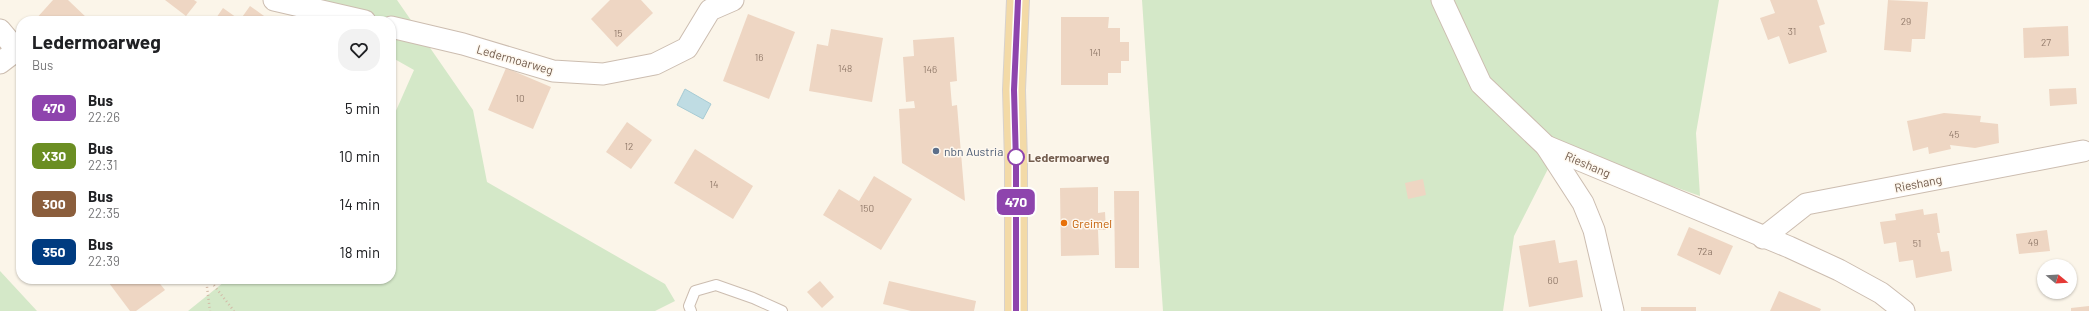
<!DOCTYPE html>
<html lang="en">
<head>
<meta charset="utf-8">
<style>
	body { margin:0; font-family:Barlow,sans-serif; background:#f2f2f2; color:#202124; height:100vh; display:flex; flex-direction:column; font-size:15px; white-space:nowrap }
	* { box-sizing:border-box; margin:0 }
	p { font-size:13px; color:#757577 }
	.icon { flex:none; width:22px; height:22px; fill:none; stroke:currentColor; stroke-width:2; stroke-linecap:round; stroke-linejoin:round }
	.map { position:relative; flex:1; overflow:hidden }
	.sheet { position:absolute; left:16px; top:16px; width:380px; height:268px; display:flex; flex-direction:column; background:#fff; border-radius:16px; box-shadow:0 1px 3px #0004 }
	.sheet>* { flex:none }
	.badge { padding:0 8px; border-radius:6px; font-size:14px; line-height:26px }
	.needle { width:26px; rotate:108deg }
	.buttons { position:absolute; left:2037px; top:259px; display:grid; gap:8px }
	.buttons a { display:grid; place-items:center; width:40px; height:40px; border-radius:50%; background:#fff; box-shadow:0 1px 3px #0004; font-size:20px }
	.map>.badge { position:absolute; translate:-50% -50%; box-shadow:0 0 0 2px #fff }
	.round { display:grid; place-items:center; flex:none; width:42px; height:42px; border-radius:16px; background:#f2f2f2 }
	.head { display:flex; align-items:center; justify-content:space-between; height:68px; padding:0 16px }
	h1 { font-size:19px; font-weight:700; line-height:30px }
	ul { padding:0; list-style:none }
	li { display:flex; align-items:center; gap:12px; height:48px; padding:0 16px }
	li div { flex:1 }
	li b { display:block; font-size:15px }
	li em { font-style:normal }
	li .badge { min-width:44px; font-weight:700; text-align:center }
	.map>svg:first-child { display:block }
	.green { fill:#d4e8c8 }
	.water { fill:#bfdce3; stroke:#a6cbd4 }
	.building { fill:#eed6c3 }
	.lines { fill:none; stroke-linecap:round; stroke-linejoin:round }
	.service-casing { stroke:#ccbdb0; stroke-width:12 }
	.minor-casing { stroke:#ccbdb0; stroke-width:23 }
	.primary-casing { stroke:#d8d2cd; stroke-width:24 }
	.path { stroke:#d3b9a6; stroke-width:2.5; stroke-dasharray:1 3; stroke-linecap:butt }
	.service { stroke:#fff; stroke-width:10 }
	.minor { stroke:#fff; stroke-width:21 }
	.primary { stroke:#f3daa7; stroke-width:22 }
	.line-casing { stroke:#fff; stroke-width:9 }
	.line { stroke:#8e44ad; stroke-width:6 }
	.service-dot { fill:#5c6f8a; stroke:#fef8ef; stroke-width:1.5 }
	.stop-dot { fill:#fff; stroke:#8e44ad; stroke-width:2 }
	.food-dot { fill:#e8710a; stroke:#fef8ef; stroke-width:1.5 }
	.labels { text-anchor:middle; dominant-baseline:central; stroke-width:3; stroke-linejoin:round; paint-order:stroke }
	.number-label { font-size:10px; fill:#927b6b }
	.street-label { font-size:12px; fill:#735d4e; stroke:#fef8ef }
	.service-label { font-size:12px; fill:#4e5e75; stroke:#fef8ef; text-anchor:start }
	.stop-label { font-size:12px; font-weight:bold; fill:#735d4e; stroke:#fef8ef; text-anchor:start }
	.food-label { font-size:12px; fill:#c56008; stroke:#fef8ef; text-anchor:start }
</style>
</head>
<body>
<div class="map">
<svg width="2089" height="311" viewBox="0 0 2089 311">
	<rect width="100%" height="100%" fill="#fbf5e9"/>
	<g class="green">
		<path d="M294,0H397L473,110L487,182L665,284L675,301L655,311H188L224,282L222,279H391V122L414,70L391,57V21H330Z"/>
		<path d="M1142,0H1719L1696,133L1700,196L1633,172L1556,153L1514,236L1503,311H1163Z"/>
		<path d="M0,271L37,311H0Z"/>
	</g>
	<path class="water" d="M685,89L711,104L703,119L677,105Z"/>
	<g class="building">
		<path d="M53,0H68L89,20L37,21L35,20Z"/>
		<path d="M165,0H194L197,2L186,16Z"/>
		<path d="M610,0H641L653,13L617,47L591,19Z"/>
		<path d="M1770,0H1817L1825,24L1819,26L1827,52L1789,64L1779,36L1768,40L1760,18L1775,13Z"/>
		<path d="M1888,0L1928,2L1925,39H1912L1911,52L1884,50Z"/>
		<path d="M250,6L271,21H214L223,8L240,20Z"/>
		<path d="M748,14L795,32L769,99L723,81Z"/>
		<path d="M1061,17H1109L1108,28H1120V42H1129V61H1121V73H1108V85H1061Z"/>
		<path d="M2068,26L2069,56L2024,58L2023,28Z"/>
		<path d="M831,29L883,38L872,102L809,91L817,44L828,46Z"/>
		<path d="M954,37L957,81L950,82L952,106L957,105L965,201L902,163L899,109L915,108L914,101L906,102L903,57L914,56L913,40Z"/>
		<path d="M506,68L551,87L533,129L488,110Z"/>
		<path d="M2076,88L2077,104L2050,106L2049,89Z"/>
		<path d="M1944,113L1981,116L1980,122L1998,124L1999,143L1975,148L1950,145L1951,149L1929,154L1928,147L1913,151L1907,121Z"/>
		<path d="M627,122L652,140L631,169L606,152Z"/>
		<path d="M695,149L753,186L733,219L674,183Z"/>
		<path d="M874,176L912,199L881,250L823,215L839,189L859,201Z"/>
		<path d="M1423,179L1426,195L1408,199L1405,183Z"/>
		<path d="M1098,187V213L1105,212L1106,230H1098L1099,255L1061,256L1060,188Z"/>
		<path d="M1114,191H1139V268H1115Z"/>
		<path d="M1923,209L1924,215L1937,213L1940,233H1937L1941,252L1949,251L1952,271L1916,278L1913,260L1899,262L1896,242L1884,244L1880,222L1896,220L1895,214Z"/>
		<path d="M1689,227L1733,246L1720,275L1677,255Z"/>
		<path d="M2047,230L2050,251L2019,254L2016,234Z"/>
		<path d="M1555,240L1559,263L1577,260L1583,297L1529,307L1519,246Z"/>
		<path d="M106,279H156L165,290L136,311H130Z"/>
		<path d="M820,281L834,297L822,308L807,292Z"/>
		<path d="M889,281L976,301L974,311H911L883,304Z"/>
		<path d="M1779,291L1821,309L1820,311H1770Z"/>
		<path d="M2089,306V311H2071V308Z"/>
		<rect x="1641" y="307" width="55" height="4"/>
	</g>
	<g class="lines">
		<g class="service-casing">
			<path id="service" d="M691,311L689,306L695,291L716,285L753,298L782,311"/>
		</g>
		<g class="minor-casing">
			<g id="minor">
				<path d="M274,0L365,21"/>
				<path d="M1442,0L1481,84L1546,146L1789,247L1839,270L1881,293L1904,311"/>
				<path d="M391,27L463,44L553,71L603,74L655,64L687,48L710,10L733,0"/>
				<path d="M0,30L21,55"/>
				<path d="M0,63L17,50"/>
				<path d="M1546,146L1583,203L1594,230L1613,311"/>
				<path d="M1763,238L1806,204L2083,151"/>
			</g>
		</g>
		<g class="primary-casing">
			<path id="primary" d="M1016,311V163L1014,90L1018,0"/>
		</g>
		<g class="path">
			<path d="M206,279L210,311"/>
			<path d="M209,279L234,311"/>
		</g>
		<use href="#service" class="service"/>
		<use href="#minor" class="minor"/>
		<use href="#primary" class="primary"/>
	</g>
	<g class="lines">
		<g class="line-casing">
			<path id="line" d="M1016,311V163L1014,90L1018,0"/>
		</g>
		<use href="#line" class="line"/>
	</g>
	<circle class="service-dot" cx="936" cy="151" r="4"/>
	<circle class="stop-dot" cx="1016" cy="157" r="8"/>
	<circle class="food-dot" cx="1064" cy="223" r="4"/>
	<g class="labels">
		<g class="number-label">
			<text x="1906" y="21">29</text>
			<text x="1792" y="31">31</text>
			<text x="618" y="33">15</text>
			<text x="2046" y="42">27</text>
			<text x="1095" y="52">141</text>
			<text x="759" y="57">16</text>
			<text x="845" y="68">148</text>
			<text x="930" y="69">146</text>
			<text x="520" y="98">10</text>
			<text x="1954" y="134">45</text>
			<text x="629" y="146">12</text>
			<text x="714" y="184">14</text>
			<text x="867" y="208">150</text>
			<text x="2033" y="242">49</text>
			<text x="1917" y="243">51</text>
			<text x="1705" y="251">72a</text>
			<text x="1553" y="280">60</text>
		</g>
		<g class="street-label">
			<text transform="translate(515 59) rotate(16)">Ledermoarweg</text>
			<text transform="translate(1588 164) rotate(23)">Rieshang</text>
			<text transform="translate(1918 183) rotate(-11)">Rieshang</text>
		</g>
		<g class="service-label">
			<text x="944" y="151">nbn Austria</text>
		</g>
		<g class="stop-label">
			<text x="1028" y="157">Ledermoarweg</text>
		</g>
		<g class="food-label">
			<text x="1072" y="223">Greimel</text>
		</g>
	</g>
</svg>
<div class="buttons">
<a><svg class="needle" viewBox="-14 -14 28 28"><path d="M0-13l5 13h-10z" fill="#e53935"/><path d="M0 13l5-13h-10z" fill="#757577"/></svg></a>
</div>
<b class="badge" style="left:1016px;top:202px;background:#8e44ad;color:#fff">470</b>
<section class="sheet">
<div class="head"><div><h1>Ledermoarweg</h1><p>Bus</p></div><a class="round"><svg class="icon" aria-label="heart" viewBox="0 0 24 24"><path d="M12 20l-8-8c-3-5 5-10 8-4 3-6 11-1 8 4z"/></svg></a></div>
<ul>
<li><span class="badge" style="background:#8e44ad;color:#fff">470</span><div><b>Bus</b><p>22:26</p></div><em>5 min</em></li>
<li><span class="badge" style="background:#6b8e23;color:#fff">X30</span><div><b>Bus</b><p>22:31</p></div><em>10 min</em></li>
<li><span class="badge" style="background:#8b5e3c;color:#fff">300</span><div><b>Bus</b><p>22:35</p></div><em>14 min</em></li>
<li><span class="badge" style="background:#003b80;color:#fff">350</span><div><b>Bus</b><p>22:39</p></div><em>18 min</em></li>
</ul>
</section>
</div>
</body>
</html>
